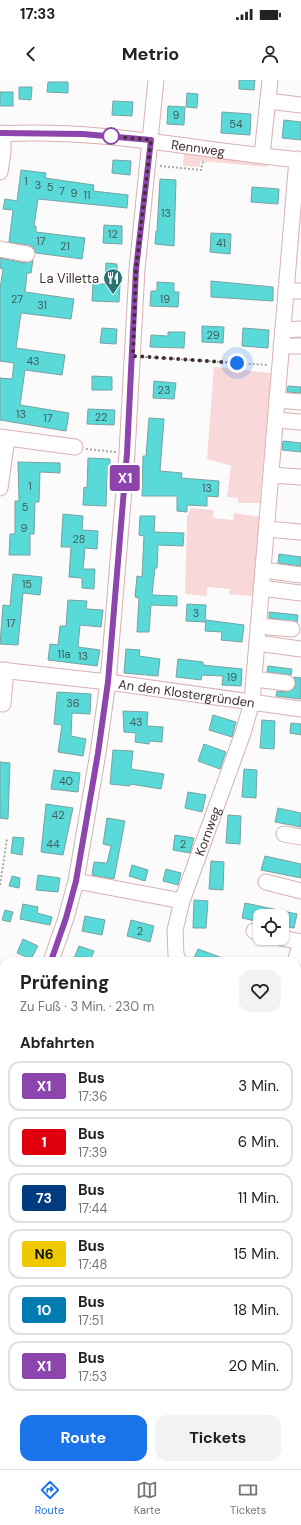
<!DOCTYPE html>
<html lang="de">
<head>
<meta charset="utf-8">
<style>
	body { margin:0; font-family:"DM Sans",sans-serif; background:#f2f2f2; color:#222; height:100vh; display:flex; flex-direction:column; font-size:15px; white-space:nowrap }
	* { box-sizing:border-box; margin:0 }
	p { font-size:13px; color:#767676 }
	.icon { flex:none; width:22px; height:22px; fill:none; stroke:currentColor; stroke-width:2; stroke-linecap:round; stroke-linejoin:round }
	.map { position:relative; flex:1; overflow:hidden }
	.drawer { position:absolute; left:0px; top:877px; width:301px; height:512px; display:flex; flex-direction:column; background:#fff; border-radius:12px 12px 0 0; box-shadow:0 1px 3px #0004 }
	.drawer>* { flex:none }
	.badge { padding:0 8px; border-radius:3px; font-size:14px; line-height:26px }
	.fabs { position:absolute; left:253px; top:829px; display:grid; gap:8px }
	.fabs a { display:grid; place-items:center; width:36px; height:36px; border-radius:8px; background:#fff; box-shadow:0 1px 3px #0004; font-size:20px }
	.you { position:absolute; width:20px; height:20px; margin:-10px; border:3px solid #fff; border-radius:50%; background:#1a73e8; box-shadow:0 0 0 6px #1a73e833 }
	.map>.badge { position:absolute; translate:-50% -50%; box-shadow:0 0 0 2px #fff }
	h2 { padding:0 20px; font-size:15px; line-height:36px }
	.round { display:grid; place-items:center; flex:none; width:42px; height:42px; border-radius:12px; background:#f2f2f2 }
	.head { display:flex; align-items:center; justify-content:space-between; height:68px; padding:0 20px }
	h1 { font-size:19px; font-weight:700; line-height:30px }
	.cta { display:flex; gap:8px; margin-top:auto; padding:8px 20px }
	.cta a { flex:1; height:46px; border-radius:12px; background:#1a73e8; color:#fff; font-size:16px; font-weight:700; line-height:46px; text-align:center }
	.cta a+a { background:#f2f2f2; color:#222 }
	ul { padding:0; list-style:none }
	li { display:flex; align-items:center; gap:12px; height:50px; margin:0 8px 6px; padding:0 12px; border:2px solid #e0e0e0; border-radius:12px }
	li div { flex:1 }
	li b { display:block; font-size:15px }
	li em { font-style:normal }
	li .badge { min-width:44px; font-weight:700; text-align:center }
	.status { display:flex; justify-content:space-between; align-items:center; height:28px; padding:0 20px; background:#fff; direction:ltr }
	.status svg { height:11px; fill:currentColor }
	header { display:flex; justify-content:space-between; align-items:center; height:52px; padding:0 20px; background:#fff; font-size:18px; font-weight:700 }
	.tab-bar { display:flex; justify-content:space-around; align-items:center; height:56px; border-top:1px solid #e0e0e0; background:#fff; font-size:11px; color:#767676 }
	.tab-bar a { display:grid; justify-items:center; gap:2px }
	.tab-bar .active { color:#1a73e8 }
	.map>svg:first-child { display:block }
	.green { fill:#f9d8d9 }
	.water { fill:#fa9ca0; stroke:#c27c7f }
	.building { fill:#59dad9; stroke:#78a2a2 }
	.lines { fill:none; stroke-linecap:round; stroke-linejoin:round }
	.minor-casing { stroke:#d9b1b2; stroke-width:17 }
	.path { stroke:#aea8a8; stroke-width:2; stroke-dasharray:2 2; stroke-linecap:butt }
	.minor { stroke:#fff; stroke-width:15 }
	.line-casing { stroke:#fff; stroke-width:9 }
	.line { stroke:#8e44ad; stroke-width:6 }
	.walk { stroke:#403131; stroke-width:4; stroke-dasharray:0 7.2 }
	.stop-dot { fill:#fff; stroke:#8e44ad; stroke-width:2 }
	.labels { text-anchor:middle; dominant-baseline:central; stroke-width:3; stroke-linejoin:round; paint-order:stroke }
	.number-label { font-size:11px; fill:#465b5b }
	.street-label { font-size:13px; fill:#403131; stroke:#fff }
	.poi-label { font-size:13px; fill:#403131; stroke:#fff; text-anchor:end }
</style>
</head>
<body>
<div class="status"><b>17:33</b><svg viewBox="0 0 49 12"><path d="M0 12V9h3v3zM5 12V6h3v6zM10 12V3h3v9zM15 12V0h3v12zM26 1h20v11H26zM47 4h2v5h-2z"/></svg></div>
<header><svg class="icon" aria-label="back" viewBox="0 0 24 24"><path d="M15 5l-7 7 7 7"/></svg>Metrio<svg class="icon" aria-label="person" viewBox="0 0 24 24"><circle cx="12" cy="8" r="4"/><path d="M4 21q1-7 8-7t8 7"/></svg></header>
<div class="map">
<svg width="301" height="1389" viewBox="0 0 301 1389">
	<rect width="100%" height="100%" fill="#fbfbfb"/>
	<g class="green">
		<path d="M184,73L268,83L267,87L201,81L199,87L183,86Z"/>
		<path d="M214,287L271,293L260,423H238V418L227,417L231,386L207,379Z"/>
		<path d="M191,428L213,430V438L233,440L234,433L261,437L254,516L229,514V509L207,507V516L185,514L187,437Z"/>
		<path d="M0,1200H4V1263L0,1260Z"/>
	</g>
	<path class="water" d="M301,1305V1389H217L221,1385H297V1309Z"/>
	<g class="building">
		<path d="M239,0H255L254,10L239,9Z"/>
		<path d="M48,2H68V13L47,12Z"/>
		<path d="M19,7H32L31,20L19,19Z"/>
		<rect x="0" y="12" width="13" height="14"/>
		<path d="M187,13L198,14L197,28L186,27Z"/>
		<path d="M113,21L133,22L132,36L112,35Z"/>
		<path d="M168,26L185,27L184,45L167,44Z"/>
		<path d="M222,32L251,34L250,55L221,53Z"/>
		<path d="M284,40L301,42V60L282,58Z"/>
		<path d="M113,80L131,81L130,95L112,93Z"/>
		<path d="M21,90L46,93L45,98L94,105L93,111L128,115L127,128L38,119L34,146H36V152L85,158L82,179L36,173L33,167L29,165L9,162L13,130L3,129L5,119L17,121Z"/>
		<path d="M160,99L176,100L174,166L155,164L156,151H157Z"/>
		<path d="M252,107L279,109L278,124L251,122Z"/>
		<path d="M104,145L122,146V164L103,163Z"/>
		<path d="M211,153L231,154L230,174L210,172Z"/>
		<path d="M0,178L25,183L33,180L31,193H27L25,212L74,219L71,239L21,233L16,268L65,275L62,295L25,290L20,325L69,333L66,351L0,340V298L12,299L14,283L0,281V209L3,189L0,188Z"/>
		<path d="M106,183L117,184V205H120L119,222L92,221L93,204H105Z"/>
		<path d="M211,201L273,207V221L211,217Z"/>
		<path d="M157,202L174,203V212H179L178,227L150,226L151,211H157Z"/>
		<path d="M202,246L224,247L223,263L202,262Z"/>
		<path d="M102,248L117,249L116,264L100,263Z"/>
		<path d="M243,248L269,250L268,268L242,266Z"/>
		<path d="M168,252H185L184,268L150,267L151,255L168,256Z"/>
		<path d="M92,296L112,297V310H92Z"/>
		<path d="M154,301L176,303L174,319L153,318Z"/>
		<path d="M288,306L301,307V313L287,312Z"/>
		<path d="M88,329L115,330L114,345L87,344Z"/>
		<path d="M149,338L164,339L160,391L182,393L181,398L219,401L218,417L207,416V426L187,425V432L177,431V416H142L143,376H146Z"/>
		<path d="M283,361L301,363V372L282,370Z"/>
		<path d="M88,378L110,379V395H107L106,426L83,425L84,407L87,408Z"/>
		<path d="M18,382L60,383V393L40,392L39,422H35L34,454H30V475H9L10,454H15V421H19Z"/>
		<path d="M63,434L83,436L82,450L98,451L97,469L85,468L83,489H95L94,509L82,508V498L69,497L71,467H61Z"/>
		<path d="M140,436H155L154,452L184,453L183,466L158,465L157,488H155L152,515L177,516V526L151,525L149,552H137L139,518L135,517L137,496L142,497L144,456L139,455Z"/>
		<path d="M279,474L301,477V486L278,483Z"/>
		<path d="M13,494L42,497L40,515L23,513L18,565L0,564L3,525L10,526Z"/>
		<path d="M68,520L87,521L86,529L103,530L101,547L80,545L78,567L100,570L97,586L48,580L50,564L58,565L60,546H66Z"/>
		<path d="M187,524L206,525L205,542L186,541Z"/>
		<path d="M269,532L298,535L297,542L269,538Z"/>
		<path d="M206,540L244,545L242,562L221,560L222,552L205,551Z"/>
		<path d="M126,569L140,570L139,576L160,579L158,596L124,593Z"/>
		<path d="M178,579L203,582V585L242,589L241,606L222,605L223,596L202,595L201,600L176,597Z"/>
		<path d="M268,586L292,589L291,595L267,592Z"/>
		<path d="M294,597L301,598V619L276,616L277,611L286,612L294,609L296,604Z"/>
		<path d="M57,612L91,614L90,634L72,633L71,656L86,659L83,676L58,672L62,645L54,644Z"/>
		<path d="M123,631L148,632L147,646L163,647L162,662L149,661V664L135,662L136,653L124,652Z"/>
		<path d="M213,635L236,642L232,657L209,650Z"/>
		<path d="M262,640L275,641L274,669L260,668Z"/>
		<path d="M291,643L301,644V655L290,653Z"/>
		<path d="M204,664L226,672L220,689L198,681Z"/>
		<path d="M113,670L133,671L131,689L164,694L161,709L130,704V706L110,704Z"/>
		<path d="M0,682L10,683L8,739L0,738Z"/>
		<path d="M244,689L257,690L256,718L242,717Z"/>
		<path d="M54,690L80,693L78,712L51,709Z"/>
		<path d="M188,712L206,715L202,732L185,728Z"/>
		<path d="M46,724L73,728L63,775L41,772Z"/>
		<path d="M278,728L301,733V747L275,742Z"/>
		<path d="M228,735L241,736L240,764L226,763Z"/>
		<path d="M107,738L125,741L114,799L92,795L94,782L107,783L111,766L103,764Z"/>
		<path d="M175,755L194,758L190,773L173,770Z"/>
		<path d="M13,757L24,758L22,775L11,773Z"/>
		<path d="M265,776L301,784V798L261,790Z"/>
		<path d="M211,781L224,782L223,810L209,809Z"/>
		<path d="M132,785L148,790L145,801L129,796Z"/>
		<path d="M166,789L181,793L178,805L163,801Z"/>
		<path d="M38,795L60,798L58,812L36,810Z"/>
		<path d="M12,796L20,798L19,808L9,806Z"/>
		<path d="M194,820L208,821L206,848H193Z"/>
		<path d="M245,823L297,834L294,848L282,846V836H260V842L242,838Z"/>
		<path d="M23,824L38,827L37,833L52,837L50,845L20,839Z"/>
		<path d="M5,830L13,832L10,842L2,840Z"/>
		<path d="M85,836L105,840L102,855L82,851Z"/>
		<path d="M131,840L154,846L150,862L127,856Z"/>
		<path d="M23,859L38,866L31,879L17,873Z"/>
		<path d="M79,866L94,871L90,881H73Z"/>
		<path d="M198,869L228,880V881H203L194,878Z"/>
	</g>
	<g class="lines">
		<g class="minor-casing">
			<g id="minor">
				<path d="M268,21L301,25"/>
				<path id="s1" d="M0,54C102,48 200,71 301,80"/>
				<path d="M262,75L270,0"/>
				<path d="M0,92L3,72V53"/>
				<path d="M0,169L27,174"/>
				<path d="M286,211H301"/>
				<path d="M283,250L301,249"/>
				<path d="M281,266H301"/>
				<path d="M277,320L301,322"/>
				<path d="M276,340L301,342"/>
				<path d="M0,357L75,367"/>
				<path d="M272,395L301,397"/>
				<path d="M0,408L7,358"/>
				<path d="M267,449L301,452"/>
				<path d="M263,490L301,495"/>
				<path d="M261,508L301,513"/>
				<path d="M258,546L292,549"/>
				<path d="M257,563L301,569"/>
				<path id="s2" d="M0,590L108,602L301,629"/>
				<path d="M254,599L287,603"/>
				<path d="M3,624L6,590"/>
				<path d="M284,754L301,757"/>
				<path d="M76,801L182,821"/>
				<path d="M266,802L301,811"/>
				<path d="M254,851L260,853"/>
				<path d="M282,858L301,862"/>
				<path d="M51,881L66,838L76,801L98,673L108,602L127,373L137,189L156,0"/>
				<path id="s3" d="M179,881L176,875L175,850L182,821L243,653L252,622L297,79"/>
				<path d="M295,881L301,863"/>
				<path d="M0,953L4,948"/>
				<path d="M0,1122L4,1125"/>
				<path d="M0,1182H4"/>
			</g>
		</g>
		<g class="path">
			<path d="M160,86L201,90L203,82H206"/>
			<path d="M145,277L268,285"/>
			<path d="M86,369L116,372"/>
			<path d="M0,805L7,759"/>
			<path d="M297,989L301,993"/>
			<path d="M297,1022L301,1021"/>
			<path d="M0,1203L4,1204"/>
			<path d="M0,1241L4,1245"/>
			<path d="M297,1300L301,1296"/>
			<path d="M0,1327L4,1324"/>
			<path d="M206,1389L210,1385"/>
		</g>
		<use href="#minor" class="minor"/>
	</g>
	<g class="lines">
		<g class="line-casing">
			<path id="line" d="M0,53L83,54L151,60L136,189L127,373L108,602L98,673L76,801L66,838L51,881"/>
		</g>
		<use href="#line" class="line"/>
		<path class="walk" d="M111,56L151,60L136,189L133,276L237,283"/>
	</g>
	<defs>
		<g id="restaurant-pin" transform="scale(1)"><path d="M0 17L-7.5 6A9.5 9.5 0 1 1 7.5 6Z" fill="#297473" stroke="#fff"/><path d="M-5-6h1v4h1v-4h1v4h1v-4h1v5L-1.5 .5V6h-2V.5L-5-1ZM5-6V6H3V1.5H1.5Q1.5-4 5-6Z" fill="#fff"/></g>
	</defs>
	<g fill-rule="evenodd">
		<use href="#restaurant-pin" x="113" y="198"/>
	</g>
	<circle class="stop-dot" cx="111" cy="56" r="8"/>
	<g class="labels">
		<g class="number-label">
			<text x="176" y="35">9</text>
			<text x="236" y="44">54</text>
			<text x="26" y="101">1</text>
			<text x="38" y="105">3</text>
			<text x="50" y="107">5</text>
			<text x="62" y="111">7</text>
			<text x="74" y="113">9</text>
			<text x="87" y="115">11</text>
			<text x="166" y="133">13</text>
			<text x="113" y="154">12</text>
			<text x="41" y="161">17</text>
			<text x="221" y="163">41</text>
			<text x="65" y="166">21</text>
			<text x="17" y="219">27</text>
			<text x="165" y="219">19</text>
			<text x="42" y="225">31</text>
			<text x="213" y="255">29</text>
			<text x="33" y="281">43</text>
			<text x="164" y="310">23</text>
			<text x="21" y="334">13</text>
			<text x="101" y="337">22</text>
			<text x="48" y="338">17</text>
			<text x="30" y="406">1</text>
			<text x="207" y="408">13</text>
			<text x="25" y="427">5</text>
			<text x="24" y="448">9</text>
			<text x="79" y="459">28</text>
			<text x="27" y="504">15</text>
			<text x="196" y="533">3</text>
			<text x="11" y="543">17</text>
			<text x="64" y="574">11a</text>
			<text x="83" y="576">13</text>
			<text x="232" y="597">19</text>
			<text x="73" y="623">36</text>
			<text x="136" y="642">43</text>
			<text x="66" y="701">40</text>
			<text x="58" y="735">42</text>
			<text x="53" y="764">44</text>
			<text x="183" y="764">2</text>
			<text x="140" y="851">2</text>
		</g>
		<g class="street-label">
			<text stroke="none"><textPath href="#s1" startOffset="199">Rennweg</textPath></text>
			<text stroke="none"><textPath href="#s2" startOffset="188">An den Klostergründen</textPath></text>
			<text stroke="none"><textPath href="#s3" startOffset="136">Kornweg</textPath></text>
		</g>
		<g class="poi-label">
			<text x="99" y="198">La Villetta</text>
		</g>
	</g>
</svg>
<div class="fabs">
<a><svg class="icon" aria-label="locate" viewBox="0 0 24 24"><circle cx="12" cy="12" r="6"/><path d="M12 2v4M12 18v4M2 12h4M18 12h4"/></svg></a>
</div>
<div class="you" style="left:237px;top:283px"></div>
<b class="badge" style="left:125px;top:398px;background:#8e44ad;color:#fff">X1</b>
<section class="drawer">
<div class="head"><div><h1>Prüfening</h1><p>Zu Fuß · 3 Min. · 230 m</p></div><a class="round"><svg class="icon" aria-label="heart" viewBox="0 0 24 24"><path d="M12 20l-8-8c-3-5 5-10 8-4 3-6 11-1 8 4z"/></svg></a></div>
<h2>Abfahrten</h2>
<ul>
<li><span class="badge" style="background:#8e44ad;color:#fff">X1</span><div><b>Bus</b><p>17:36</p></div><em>3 Min.</em></li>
<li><span class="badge" style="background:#e0000d;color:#fff">1</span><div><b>Bus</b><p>17:39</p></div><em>6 Min.</em></li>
<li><span class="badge" style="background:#003b80;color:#fff">73</span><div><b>Bus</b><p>17:44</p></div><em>11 Min.</em></li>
<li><span class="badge" style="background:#eec900;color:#111">N6</span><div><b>Bus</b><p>17:48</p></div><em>15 Min.</em></li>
<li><span class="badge" style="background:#007cb1;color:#fff">10</span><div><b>Bus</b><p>17:51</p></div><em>18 Min.</em></li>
<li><span class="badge" style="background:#8e44ad;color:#fff">X1</span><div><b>Bus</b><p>17:53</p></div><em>20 Min.</em></li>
</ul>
<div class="cta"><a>Route</a><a>Tickets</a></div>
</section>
</div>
<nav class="tab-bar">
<a class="active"><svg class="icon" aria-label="directions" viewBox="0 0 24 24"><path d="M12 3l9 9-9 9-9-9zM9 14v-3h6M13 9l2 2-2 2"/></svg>Route</a>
<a><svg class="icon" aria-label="map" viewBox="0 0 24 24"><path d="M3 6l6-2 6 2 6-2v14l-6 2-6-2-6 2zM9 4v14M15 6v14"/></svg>Karte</a>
<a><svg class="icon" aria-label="tickets" viewBox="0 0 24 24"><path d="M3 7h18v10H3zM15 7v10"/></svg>Tickets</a>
</nav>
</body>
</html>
